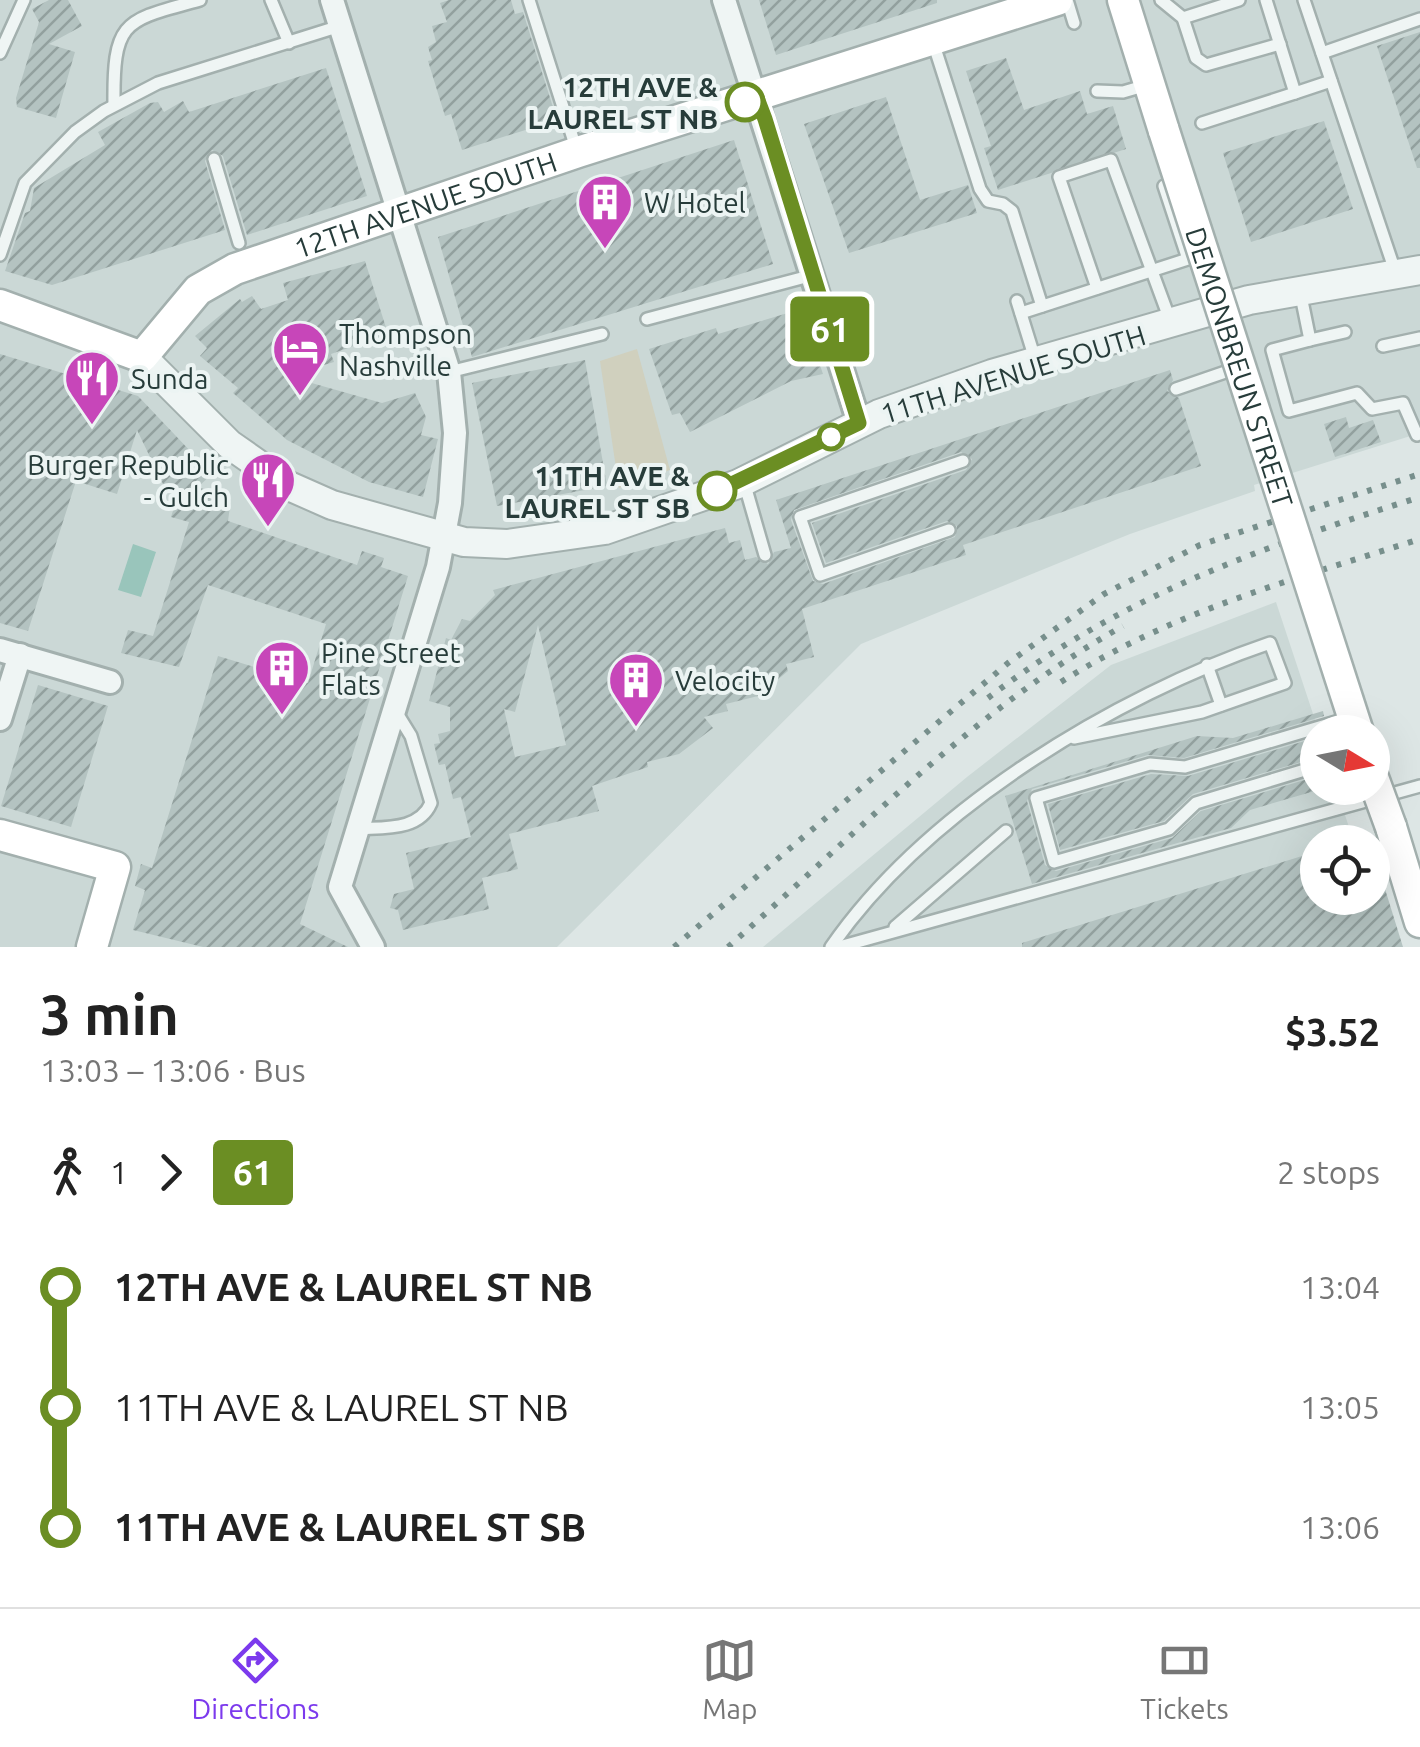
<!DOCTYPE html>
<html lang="en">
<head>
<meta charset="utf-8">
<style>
	body { margin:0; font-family:Ubuntu,sans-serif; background:#f2f2f2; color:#222; height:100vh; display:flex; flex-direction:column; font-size:38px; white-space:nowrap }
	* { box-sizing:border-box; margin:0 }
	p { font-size:32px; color:#767676 }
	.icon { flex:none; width:55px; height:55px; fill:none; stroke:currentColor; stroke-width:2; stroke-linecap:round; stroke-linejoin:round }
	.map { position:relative; height:947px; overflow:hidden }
	.side { display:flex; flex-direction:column; background:#fff; flex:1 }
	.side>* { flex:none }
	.badge { padding:0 20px; border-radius:8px; font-size:35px; line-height:65px }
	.needle { width:65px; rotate:100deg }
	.fabs { position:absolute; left:1300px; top:715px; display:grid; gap:20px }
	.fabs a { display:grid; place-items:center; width:90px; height:90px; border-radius:50%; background:#fff; box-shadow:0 10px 40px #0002; font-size:50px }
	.map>.badge { position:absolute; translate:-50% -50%; box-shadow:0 0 0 5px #fff }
	.legs { display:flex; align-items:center; gap:15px; height:110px; padding:0 40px; font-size:32px }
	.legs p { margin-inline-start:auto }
	.head { display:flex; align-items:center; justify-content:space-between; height:170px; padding:0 40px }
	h1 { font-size:55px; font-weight:600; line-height:75px }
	ul { padding:0 40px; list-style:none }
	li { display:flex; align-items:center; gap:35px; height:120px; font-size:38px }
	li i { display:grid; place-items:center; width:15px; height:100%; margin:0 12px; background:currentColor }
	li i::after { content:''; width:25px; height:25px; margin:-12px; border:8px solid; border-radius:50%; background:#fff }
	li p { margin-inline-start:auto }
	li:first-child i { background:linear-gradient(#0000 50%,currentColor 0) }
	li:last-child i { background:linear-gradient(currentColor 50%,#0000 0) }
	.tabs { display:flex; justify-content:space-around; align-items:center; height:140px; border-top:2px solid #e0e0e0; background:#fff; font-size:28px; color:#767676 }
	.tabs a { display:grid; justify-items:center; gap:5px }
	.tabs .selected { color:#7c3aed }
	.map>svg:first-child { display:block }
	.built { fill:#cbd8d6 }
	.green { fill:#d0d0be }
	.water { fill:#99c5bb }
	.building { fill:url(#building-hatch); fill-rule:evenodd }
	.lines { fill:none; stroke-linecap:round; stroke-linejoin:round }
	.service-casing { stroke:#a3b0ae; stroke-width:16 }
	.minor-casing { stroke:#a3b0ae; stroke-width:28 }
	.tertiary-casing { stroke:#a3b0ae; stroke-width:32 }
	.secondary-casing { stroke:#a3b0ae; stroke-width:35 }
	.service { stroke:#eff5f4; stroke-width:11 }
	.minor { stroke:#eff5f4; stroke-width:22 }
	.tertiary { stroke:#eff5f4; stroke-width:28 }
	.secondary { stroke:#fff; stroke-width:30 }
	.rail { stroke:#778f8c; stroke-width:6; stroke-dasharray:5 10; stroke-linecap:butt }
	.secondary-bridge-casing { stroke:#a3b0ae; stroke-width:35; stroke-linecap:butt }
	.secondary-bridge { stroke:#fff; stroke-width:30 }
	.line-1-casing { stroke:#fff; stroke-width:22 }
	.line-1 { stroke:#6b8e23; stroke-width:15 }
	.stop-1-dot { fill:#fff; stroke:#6b8e23; stroke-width:5 }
	.labels { text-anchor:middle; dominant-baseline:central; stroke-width:8; stroke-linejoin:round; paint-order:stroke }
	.stop-label { font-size:28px; font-weight:bold; fill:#273c3a; stroke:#ecf4f3; text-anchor:end }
	.poi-label { font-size:28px; fill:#273c3a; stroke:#ecf4f3; text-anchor:start }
	.street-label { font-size:28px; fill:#273c3a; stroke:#ecf4f3 }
</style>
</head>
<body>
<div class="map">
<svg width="1420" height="947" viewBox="0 0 1420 947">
	<defs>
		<pattern id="building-hatch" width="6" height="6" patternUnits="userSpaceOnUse" patternTransform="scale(2.5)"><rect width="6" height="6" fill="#b4c3c1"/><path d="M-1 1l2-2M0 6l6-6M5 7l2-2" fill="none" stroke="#92a09e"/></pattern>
	</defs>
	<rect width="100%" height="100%" fill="#dde6e5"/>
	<g class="built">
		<path d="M0,0H1420V433L1254,485L1255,491L1130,534L861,644L557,947H0Z"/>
		<path d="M1276,602L1319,732L1318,788H1336L1354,842H1318V898H1372L1388,947H763L967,777L1111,665Z"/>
	</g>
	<path class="green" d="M637,349L670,470L619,488L600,361Z"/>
	<path class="water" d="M133,544L156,552L141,597L118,590Z"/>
	<g class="building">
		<path d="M49,0H68L82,26L49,44L75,52L56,118L17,107L16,98L39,22L32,9Z"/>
		<path d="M449,0H511L515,14L523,12L557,120L462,150L451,114L445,116L428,61L432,60L428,47L436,42L432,26L447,22L440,3Z"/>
		<path d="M759,0H937V3L776,55Z"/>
		<path d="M1420,32V168H1417L1377,46Z"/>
		<path d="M1006,58L1024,110L1080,91L1087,114L1113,106L1126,149L998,190L984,148L991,146L966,71Z"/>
		<path d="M326,68L367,196L247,235L223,156L212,150L205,161L225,230L52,285L5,271L25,213L30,211L34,188L105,145L98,132L150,103L158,102L164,112L183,101L189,112Z"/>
		<path d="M886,97L920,200L968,185L977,213L849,253L804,124Z"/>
		<path d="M1324,121L1353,209L1251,242L1223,153Z"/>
		<path d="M734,140L773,264L472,357L438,237Z"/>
		<path d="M365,261L388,334L331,354L334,362L287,376L382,403L415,393L426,417L421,435L438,439L423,497L369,482L287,440L233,393L238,388L200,356L207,348L195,336L240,299L242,302L252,296L261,309L288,300L283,283Z"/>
		<path d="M801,309L823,374L791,381L690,432L680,413L672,415L649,349L716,328L718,334Z"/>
		<path d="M0,354L138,396L212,474L198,487L231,499L228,521L357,565L362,551L384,558L381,567L408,576L300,924L348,947H203L133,930L145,890L135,886L141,864L152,868L218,656L308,683L326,624L208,585L179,667L121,653L128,630L153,636L189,522L171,517L180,489L163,484L137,430L117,494L76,481L28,631L0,623Z"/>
		<path d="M585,360L607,486L497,506L472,383Z"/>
		<path d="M1170,370L1173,380L1167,391L1179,398L1201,466L963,545L966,555L802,609L814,657L786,664L788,671L758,696L726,704L728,711L704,717L713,728L679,754L647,762L648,767L592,786L599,811L509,834L518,869L482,878L489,909L403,930L398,910L390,908L394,894L414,889L406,853L471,837L461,797L453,799L445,764L439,765L434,744L440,743L438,734L450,731V707L429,701L446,638L451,640L462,619L470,621L495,595L493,590L725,528L729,543L740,540L745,560L756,557L768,564L774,552L791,548L776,500ZM961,452L972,459L966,470L812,523L826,563L947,521L957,526L955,537L823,584L813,581L791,520L794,510ZM538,625L566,745L515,757L504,709L515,712Z"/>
		<path d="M1346,417L1349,428L1373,420L1381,442L1335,457L1324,424Z"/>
		<path d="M38,685L108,706L71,827L1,806Z"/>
		<path d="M1323,711L1324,716L1184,758L1148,755L1032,789L1027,801L1045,865L1056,871L1172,838L1201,811L1318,776V790L1250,810L1231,828L1032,884L1005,796L1197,736L1233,738Z"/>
		<path d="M1318,737V757L1193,794L1164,821L1060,850L1048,804L1151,774L1188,776Z"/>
		<path d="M1318,851V898H1372V861L1376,860L1403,947H1022V943Z"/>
	</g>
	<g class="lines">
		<g class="service-casing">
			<g id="service">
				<path d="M271,0L289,43"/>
				<path d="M529,0L576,148"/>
				<path d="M1067,0L1074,23"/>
				<path d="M1161,0L1183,18L1196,58L1206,65L1280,44"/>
				<path d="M1266,0L1295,93L1331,81"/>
				<path d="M1304,0L1396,274"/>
				<path d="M1183,18L1239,0"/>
				<path d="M933,42L980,189L988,201L1003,204L1012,211L1042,306"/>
				<path d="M0,53L24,0"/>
				<path d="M1322,53L1420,19"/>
				<path d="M1097,91L1123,92L1147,85"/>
				<path d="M114,105C113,19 124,21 200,0"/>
				<path d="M1202,123L1295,93"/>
				<path d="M214,159L239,243"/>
				<path d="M0,255L25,183L75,132L104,111L158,83L340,26"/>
				<path d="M1097,288L1059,177L1111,160L1170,320"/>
				<path d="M1300,291L1310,340L1272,350L1289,411L1357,393L1372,409L1403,403L1417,435"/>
				<path d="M1017,301L1035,359"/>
				<path d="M1021,313L1188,259L1164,186"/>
				<path d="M647,319L813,275"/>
				<path d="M1310,340L1345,332"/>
				<path d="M1383,346L1420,338"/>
				<path d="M449,372L602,334"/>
				<path d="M1176,389L1237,368"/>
				<path d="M744,482L765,555"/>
				<path d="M949,530L820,575L800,517L963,461"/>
				<path d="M1207,665L1221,705"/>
				<path d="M1318,766L1196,803L1169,829L1054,862L1036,798L1150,764L1185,767L1353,717"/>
				<path d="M357,829C384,827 419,831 431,803L411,736L395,710"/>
				<path d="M895,927L1006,831"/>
				<path d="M831,947C926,810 1114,696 1270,643L1285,683L1202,712L1074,738"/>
				<path d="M839,947L1420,786"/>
			</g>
		</g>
		<g class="minor-casing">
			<g id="minor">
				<path d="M332,0L449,372L455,433L450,503L438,567L340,887L373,947"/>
				<path d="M724,0L859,423"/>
				<path d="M0,650L110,682"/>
				<path d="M0,719L20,655"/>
			</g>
		</g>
		<g class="tertiary-casing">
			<path id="tertiary" d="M142,357L229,444L289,486L332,505L464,542L507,544L605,530L738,484L879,414L992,374L1249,300L1420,270"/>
		</g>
		<g class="secondary-casing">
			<g id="secondary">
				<path d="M1123,0L1164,131"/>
				<path id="s1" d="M0,305L142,357L198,290L235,269L578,152L1057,0"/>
				<path d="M1391,827L1420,922"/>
				<path d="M0,835L115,867L92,947"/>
			</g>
		</g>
		<use href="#service" class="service"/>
		<use href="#minor" class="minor"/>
		<use href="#tertiary" class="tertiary"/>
		<use href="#secondary" class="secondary"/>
		<g class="rail">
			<path d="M1061,682C1175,610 1293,580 1420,539"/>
			<path d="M988,698C1121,596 1262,547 1420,497"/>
			<path d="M674,947L1008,663L1104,594L1200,545L1420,474"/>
			<path d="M728,947C854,836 976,708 1123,626"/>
		</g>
		<g class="secondary-bridge-casing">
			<g id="secondary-bridge">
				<path id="s2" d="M1164,131L1358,732"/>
				<path d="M1372,775L1391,827"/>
			</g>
		</g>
		<use href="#secondary-bridge" class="secondary-bridge"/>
	</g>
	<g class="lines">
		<g class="line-1-casing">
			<path id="line-1" d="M717,491L859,423L765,119L757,98L745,102"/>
		</g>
		<use href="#line-1" class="line-1"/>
	</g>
	<defs>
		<g id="building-pin" transform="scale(2.875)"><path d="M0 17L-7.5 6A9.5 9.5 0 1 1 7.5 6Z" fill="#c746b9" stroke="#ecf4f3"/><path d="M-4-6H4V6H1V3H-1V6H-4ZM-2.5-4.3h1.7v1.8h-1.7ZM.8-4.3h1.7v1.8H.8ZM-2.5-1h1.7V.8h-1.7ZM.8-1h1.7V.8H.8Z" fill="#fff"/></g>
		<g id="hotel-pin" transform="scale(2.875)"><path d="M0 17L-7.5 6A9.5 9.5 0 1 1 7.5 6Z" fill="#c746b9" stroke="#ecf4f3"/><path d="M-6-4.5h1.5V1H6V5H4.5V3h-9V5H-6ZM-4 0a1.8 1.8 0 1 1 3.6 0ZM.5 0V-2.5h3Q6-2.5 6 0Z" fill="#fff"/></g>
		<g id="restaurant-pin" transform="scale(2.875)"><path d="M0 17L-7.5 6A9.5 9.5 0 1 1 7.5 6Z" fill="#c746b9" stroke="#ecf4f3"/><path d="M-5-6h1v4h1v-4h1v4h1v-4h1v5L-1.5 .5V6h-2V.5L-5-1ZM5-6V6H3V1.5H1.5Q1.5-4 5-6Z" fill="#fff"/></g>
	</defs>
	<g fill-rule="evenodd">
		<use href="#building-pin" x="605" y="202"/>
		<use href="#hotel-pin" x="300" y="349"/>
		<use href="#restaurant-pin" x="92" y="378"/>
		<use href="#restaurant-pin" x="268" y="480"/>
		<use href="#building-pin" x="282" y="668"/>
		<use href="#building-pin" x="636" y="680"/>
	</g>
	<g class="stop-1-dot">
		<circle cx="745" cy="102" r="18"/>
		<circle cx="831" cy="437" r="12"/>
		<circle cx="717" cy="491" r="18"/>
	</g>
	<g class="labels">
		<g class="stop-label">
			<text x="718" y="86">12TH AVE &amp;<tspan x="718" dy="32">LAUREL ST NB</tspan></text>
			<text x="690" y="475">11TH AVE &amp;<tspan x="690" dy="32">LAUREL ST SB</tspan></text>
		</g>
		<g class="poi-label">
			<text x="644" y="202">W Hotel</text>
			<text x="339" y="333">Thompson<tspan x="339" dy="32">Nashville</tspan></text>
			<text x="131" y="378">Sunda</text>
			<text x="229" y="464" text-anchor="end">Burger Republic<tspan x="229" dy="32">- Gulch</tspan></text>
			<text x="321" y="652">Pine Street<tspan x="321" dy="32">Flats</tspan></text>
			<text x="675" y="680">Velocity</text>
		</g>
		<g class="street-label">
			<text stroke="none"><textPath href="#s1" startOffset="482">12TH AVENUE SOUTH</textPath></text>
			<text stroke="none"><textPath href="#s2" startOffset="248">DEMONBREUN STREET</textPath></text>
			<text transform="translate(1013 374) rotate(-17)">11TH AVENUE SOUTH</text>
		</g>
	</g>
</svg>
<div class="fabs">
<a><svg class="needle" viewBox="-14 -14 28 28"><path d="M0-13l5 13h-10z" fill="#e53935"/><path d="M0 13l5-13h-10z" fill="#767676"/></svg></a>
<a><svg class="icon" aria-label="locate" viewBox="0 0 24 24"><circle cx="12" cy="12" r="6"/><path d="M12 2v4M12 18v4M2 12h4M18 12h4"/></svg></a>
</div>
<b class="badge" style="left:830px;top:329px;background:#6b8e23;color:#fff">61</b>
</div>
<section class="side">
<div class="head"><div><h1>3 min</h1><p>13:03 – 13:06 · Bus</p></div><b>$3.52</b></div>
<div class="legs"><svg class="icon" aria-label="walk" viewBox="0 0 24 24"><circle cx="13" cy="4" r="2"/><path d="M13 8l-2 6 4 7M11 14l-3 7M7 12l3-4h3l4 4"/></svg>1<svg class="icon" aria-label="forward" viewBox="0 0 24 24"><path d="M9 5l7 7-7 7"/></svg><b class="badge" style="background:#6b8e23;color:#fff">61</b><p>2 stops</p></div>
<ul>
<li><i style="color:#6b8e23"></i><b>12TH AVE &amp; LAUREL ST NB</b><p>13:04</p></li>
<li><i style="color:#6b8e23"></i><span>11TH AVE &amp; LAUREL ST NB</span><p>13:05</p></li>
<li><i style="color:#6b8e23"></i><b>11TH AVE &amp; LAUREL ST SB</b><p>13:06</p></li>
</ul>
</section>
<nav class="tabs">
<a class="selected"><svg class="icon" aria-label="directions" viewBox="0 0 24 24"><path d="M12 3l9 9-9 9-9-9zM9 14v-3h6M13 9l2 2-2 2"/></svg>Directions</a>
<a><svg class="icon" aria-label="map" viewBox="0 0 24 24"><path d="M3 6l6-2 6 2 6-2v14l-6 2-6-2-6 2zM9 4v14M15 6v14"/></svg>Map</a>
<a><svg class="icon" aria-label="tickets" viewBox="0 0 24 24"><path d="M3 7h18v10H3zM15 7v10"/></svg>Tickets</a>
</nav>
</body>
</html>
